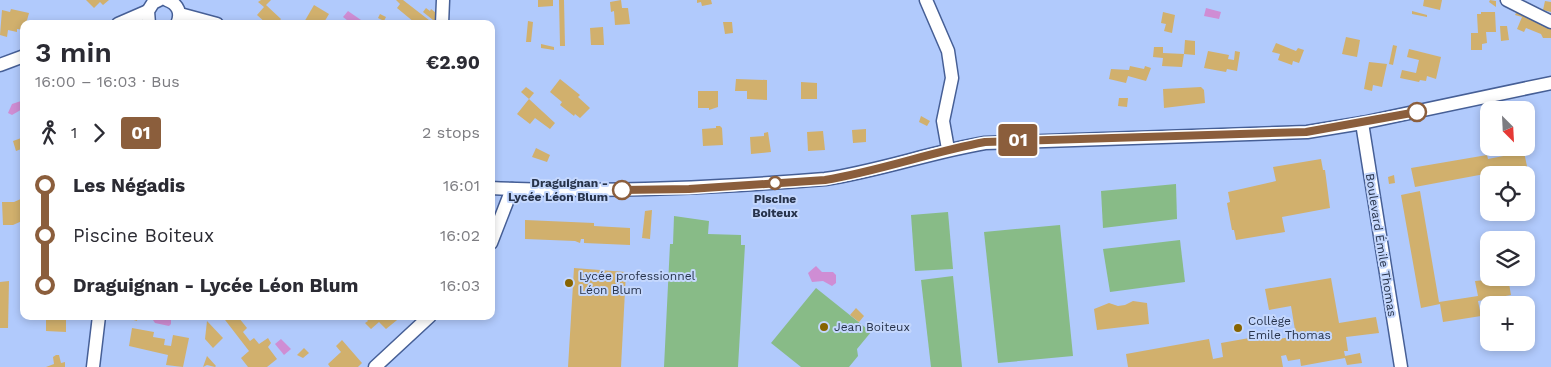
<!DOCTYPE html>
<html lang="en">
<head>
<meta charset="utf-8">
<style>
	body { margin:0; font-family:"Work Sans",sans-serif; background:#f7f7f7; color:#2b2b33; height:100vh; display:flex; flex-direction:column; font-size:19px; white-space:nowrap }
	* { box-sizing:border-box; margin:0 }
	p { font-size:16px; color:#7c7c81 }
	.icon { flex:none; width:28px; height:28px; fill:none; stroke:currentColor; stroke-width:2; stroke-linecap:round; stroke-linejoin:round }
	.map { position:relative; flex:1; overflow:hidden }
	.drawer { position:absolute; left:20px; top:20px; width:475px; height:300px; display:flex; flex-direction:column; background:#fff; border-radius:10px; box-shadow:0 2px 8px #0003 }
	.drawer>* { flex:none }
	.badge { padding:0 10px; border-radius:4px; font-size:18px; line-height:32px }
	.needle { width:32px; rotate:156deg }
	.fabs { position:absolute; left:1480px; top:101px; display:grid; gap:10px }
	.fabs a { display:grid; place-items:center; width:55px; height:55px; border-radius:10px; background:#fff; box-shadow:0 2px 8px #0003; font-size:25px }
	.map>.badge { position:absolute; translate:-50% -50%; box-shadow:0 0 0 2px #fff }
	.legs { display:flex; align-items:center; gap:8px; height:55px; padding:0 15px; font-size:16px }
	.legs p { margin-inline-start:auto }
	.summary { display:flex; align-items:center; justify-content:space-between; height:85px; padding:0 15px }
	h1 { font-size:28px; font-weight:600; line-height:38px }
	ul { padding:0 15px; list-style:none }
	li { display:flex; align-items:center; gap:18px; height:50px; font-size:19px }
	li i { display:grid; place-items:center; width:8px; height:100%; margin:0 6px; background:currentColor }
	li i::after { content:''; width:12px; height:12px; margin:-6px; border:4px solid; border-radius:50%; background:#fff }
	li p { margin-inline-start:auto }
	li:first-child i { background:linear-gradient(#0000 50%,currentColor 0) }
	li:last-child i { background:linear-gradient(currentColor 50%,#0000 0) }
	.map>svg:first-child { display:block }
	.green { fill:#88bb87 }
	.water { fill:#cf8dd4 }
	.building { fill:#d1b06d }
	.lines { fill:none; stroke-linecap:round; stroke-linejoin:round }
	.street-casing { stroke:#465f96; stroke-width:15 }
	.street { stroke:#fff; stroke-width:12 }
	.line-1-casing { stroke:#fff; stroke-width:11 }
	.line-1 { stroke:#8b5e3c; stroke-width:8 }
	.stop-1-dot { fill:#fff; stroke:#8b5e3c; stroke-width:2.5 }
	.poi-dot { fill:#876400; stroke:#c4d7fd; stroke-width:2 }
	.labels { text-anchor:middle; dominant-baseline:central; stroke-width:4; stroke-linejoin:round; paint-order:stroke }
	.stop-label { font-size:12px; font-weight:bold; fill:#27334b; stroke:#c4d7fd; text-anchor:end }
	.street-label { font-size:12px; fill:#27334b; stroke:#c4d7fd }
	.poi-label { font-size:12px; fill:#27334b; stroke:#c4d7fd; text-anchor:start }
</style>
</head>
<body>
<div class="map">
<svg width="1551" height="367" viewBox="0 0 1551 367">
	<rect width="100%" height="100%" fill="#b1cafc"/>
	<g class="green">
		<path d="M1176,184L1177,219L1103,228L1101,191Z"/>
		<path d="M948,212L953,269L915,271L911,215Z"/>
		<path d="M674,216L709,221L708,234L741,235V245H745L738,367H664L670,244H673Z"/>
		<path d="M1060,225L1073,356L998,363L984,232Z"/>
		<path d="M1180,240L1185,282L1110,292L1103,249Z"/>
		<path d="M953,276L962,367H931L921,280Z"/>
		<path d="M816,288L871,332L857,349L858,356L849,367H801L771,343Z"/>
	</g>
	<g class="water">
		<path d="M1206,8L1221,12L1219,19L1204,16Z"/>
		<path d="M348,11L361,20V24H352L343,17Z"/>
		<path d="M21,101L24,102V108L12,115L8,113L12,104Z"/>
		<path d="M816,266L822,272H833L836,275V283L832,286L823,281L812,282L808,273Z"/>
		<path d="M147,316L171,317V324L169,326L155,323L153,320L147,319Z"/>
		<path d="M281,339L291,349L284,355L275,344Z"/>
	</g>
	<g class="building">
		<path d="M86,0H109L103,5L100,2L94,8Z"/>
		<path d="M261,0H271L266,5L281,19L277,24H267L257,15L264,7L258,2Z"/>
		<path d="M396,0H403L434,24H420L415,20L414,22L397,8L400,4Z"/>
		<path d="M538,0H553V6L538,7Z"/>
		<path d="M559,0H564L565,46H560Z"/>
		<path d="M621,0L622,8H628L630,24L615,25L614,11L611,12L610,2Z"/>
		<path d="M697,0H711L712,4L702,6L701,2L697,3Z"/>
		<path d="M1424,0H1442L1440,10L1423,6Z"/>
		<path d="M1490,0L1496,1V7L1489,2Z"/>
		<path d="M1545,1L1551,2V12L1543,10Z"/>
		<path d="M314,5L329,14L323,24H303Z"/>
		<path d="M426,8L430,11L431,9L440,16L438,24L423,12Z"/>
		<path d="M11,9L29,13L26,24H24V30L17,29V32L8,30L7,37L0,35L2,10L10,12Z"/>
		<path d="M1412,11L1427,15V17L1412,14Z"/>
		<path d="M1517,11L1551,25V38H1543L1541,34L1526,28L1524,32L1517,29L1522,17L1515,15Z"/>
		<path d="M1163,12L1175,15L1172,33L1164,31L1166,24L1161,23Z"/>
		<path d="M1481,12H1495L1496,32H1486L1487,43L1482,44V50H1471V33H1478L1477,14H1481Z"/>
		<path d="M380,14L386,17L384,21L378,18Z"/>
		<path d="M528,21L533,22L531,42H526Z"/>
		<path d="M723,22H732L733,33L725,34Z"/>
		<path d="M1500,26H1507L1509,40L1501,41Z"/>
		<path d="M603,27L604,45H591L590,28Z"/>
		<path d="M1346,37L1360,40L1357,57L1342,54Z"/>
		<path d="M1185,40L1195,41V55L1184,54Z"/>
		<path d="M1276,43L1296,51L1298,48L1304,50L1299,63L1293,61L1292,65L1278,60L1280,54L1272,52Z"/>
		<path d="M541,44L554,47V50L541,48Z"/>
		<path d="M1393,45L1397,46L1393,65L1389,64Z"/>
		<path d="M1154,47H1163V53L1184,54L1182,67L1162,66L1163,58L1153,57Z"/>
		<path d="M1409,49L1441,57L1436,79L1427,76L1426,81L1420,80L1419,82L1400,78L1402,70L1416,73L1419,60L1407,57Z"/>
		<path d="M1208,51L1229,55L1228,59L1234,60L1235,51L1240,52L1237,71L1227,69L1226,72L1204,68Z"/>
		<path d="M1369,62L1387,64L1382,87L1373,85L1372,91L1364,89Z"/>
		<path d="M1130,66L1144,69L1145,66L1151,68L1146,81L1128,76L1126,83L1109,79L1111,69L1129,70Z"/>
		<path d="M560,79L580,95L578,97L590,108L580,118L575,114L574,116L560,105L562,102L550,92Z"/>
		<path d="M736,79L767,80V100L747,99V91H735Z"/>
		<path d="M801,82L817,83V99H801Z"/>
		<path d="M526,87L534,93L529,99L521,92Z"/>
		<path d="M1201,87L1204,90L1205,103L1164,108L1163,89Z"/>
		<path d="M698,91H718V107L709,110V108H698Z"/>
		<path d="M1119,98H1128L1127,107L1118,106Z"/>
		<path d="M529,99L555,123L550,129L535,118L530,124L517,114Z"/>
		<path d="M921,116L930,121L927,126L919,122Z"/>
		<path d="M716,126H720L722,128L723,145L703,146L702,129L716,128Z"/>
		<path d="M866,129V142L853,143L852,130Z"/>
		<path d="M823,131L825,150L808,151L807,132Z"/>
		<path d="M768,132L771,152L751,154L750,137L764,136V133Z"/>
		<path d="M24,137V148L16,151L13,141Z"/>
		<path d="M536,148L550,155L547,162L532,157Z"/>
		<path d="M1524,152L1528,171L1504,175H1490V173L1415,187L1411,168L1487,155L1488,159Z"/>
		<path d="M1321,159L1323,170H1325L1330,208L1282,217L1285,232L1236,240L1234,230H1232L1227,203L1230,202L1228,192L1276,181L1273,167Z"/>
		<path d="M1394,175L1395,183L1389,184L1388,177Z"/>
		<path d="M1420,191L1439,302L1478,296L1475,281L1508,278L1511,295L1478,301L1481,316L1443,322L1440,304L1421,308L1401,195Z"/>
		<path d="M23,198L24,224L22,221L13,225H3L2,202H14Z"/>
		<path d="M652,210L650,239L642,238L645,211Z"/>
		<path d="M525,220L594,223V226L630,228V245L584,243V239H581L580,243L575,241L525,239Z"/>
		<path d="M574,268L626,272L621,367H568Z"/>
		<path d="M1331,278L1339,323L1376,317L1379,333L1346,337L1348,351H1344L1345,356L1360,353L1362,363L1347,365L1345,358L1301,366L1300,359L1288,361L1286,355L1281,356L1283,367H1128L1126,354L1209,339L1213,359L1223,357L1221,343L1278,333L1279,339L1296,336L1291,306L1269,310L1265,289Z"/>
		<path d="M9,281L8,328H0V282Z"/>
		<path d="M1133,301L1147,303L1149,324L1097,330L1094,309L1109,303L1118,306L1125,305Z"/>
		<path d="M856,308L864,316L859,322L850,315Z"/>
		<path d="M46,316H69L66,320V332L46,331Z"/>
		<path d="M120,316H138L137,321Z"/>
		<path d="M222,316H242L239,318L247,328L243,332L250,341L254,338L259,344L268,338L271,343L268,347L277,359L267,367H248L241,358L249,351Z"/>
		<path d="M364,316H402L386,329L379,322L371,329L365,323L368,321Z"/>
		<path d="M207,321L223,338L213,348L205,339Z"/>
		<path d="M132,328L154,332L153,337L165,339L164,345L171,346L173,335L189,338L183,367L166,365L168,355L129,346Z"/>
		<path d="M342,340L362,363L358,367H330L328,364L341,352L336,346Z"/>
		<path d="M304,348L309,353L303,358L297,355Z"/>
		<path d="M56,355H59L61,363L65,362V367H46L54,364L53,357Z"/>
		<path d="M207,356L216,366L215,367L207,365L203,367Z"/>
	</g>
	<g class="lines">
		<g class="street-casing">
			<g id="street">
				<path d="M167,0C178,4 182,13 177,24"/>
				<path d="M926,0L948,51L952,78L943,121L948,149"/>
				<path d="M1507,0L1551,22"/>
				<path d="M180,14L217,24"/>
				<path d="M118,24L148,11"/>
				<path d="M149,24L148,11L153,3L159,0"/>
				<path d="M442,24L443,0"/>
				<path d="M0,65L24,56"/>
				<path d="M1362,123L1401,367"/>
				<path d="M491,188C603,193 713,188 825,179C879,171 931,152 985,143L1307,132L1362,123L1551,83"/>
				<path d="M491,243L512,189"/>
				<path d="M93,367L99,316"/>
				<path d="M375,367L430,316"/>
			</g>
		</g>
		<use href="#street" class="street"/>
	</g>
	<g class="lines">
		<g class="line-1-casing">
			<path id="line-1" d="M622,190L689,189L825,180C879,171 931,152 985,142L1306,132L1417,112"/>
		</g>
		<use href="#line-1" class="line-1"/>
	</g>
	<g class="stop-1-dot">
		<circle cx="1417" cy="112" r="9"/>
		<circle cx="775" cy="183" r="6"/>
		<circle cx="622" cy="190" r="9"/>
	</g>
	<g class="poi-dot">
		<circle cx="569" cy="283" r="5"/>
		<circle cx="824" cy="327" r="5"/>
		<circle cx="1238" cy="328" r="5"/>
	</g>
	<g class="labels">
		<g class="stop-label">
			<text x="608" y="183">Draguignan -<tspan x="608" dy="14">Lycée Léon Blum</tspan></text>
			<text x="775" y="199" text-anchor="middle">Piscine<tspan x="775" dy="14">Boiteux</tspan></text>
		</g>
		<g class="street-label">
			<text transform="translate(1381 245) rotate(81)">Boulevard Émile Thomas</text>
		</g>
		<g class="poi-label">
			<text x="579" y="276">Lycée professionnel<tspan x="579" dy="14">Léon Blum</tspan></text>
			<text x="1248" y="321">Collège<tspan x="1248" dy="14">Emile Thomas</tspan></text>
			<text x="834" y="327">Jean Boiteux</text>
		</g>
	</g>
</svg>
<div class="fabs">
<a><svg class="needle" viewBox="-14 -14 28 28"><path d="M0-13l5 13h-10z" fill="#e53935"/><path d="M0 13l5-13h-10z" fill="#7c7c81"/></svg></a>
<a><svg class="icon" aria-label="locate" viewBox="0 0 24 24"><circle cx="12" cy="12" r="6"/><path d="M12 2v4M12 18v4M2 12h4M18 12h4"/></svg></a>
<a><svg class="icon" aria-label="layers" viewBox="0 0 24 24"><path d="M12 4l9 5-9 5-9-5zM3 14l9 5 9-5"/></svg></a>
<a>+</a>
</div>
<b class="badge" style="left:1018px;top:140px;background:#8b5e3c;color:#fff">01</b>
<section class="drawer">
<div class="summary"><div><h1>3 min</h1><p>16:00 – 16:03 · Bus</p></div><b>€2.90</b></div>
<div class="legs"><svg class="icon" aria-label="walk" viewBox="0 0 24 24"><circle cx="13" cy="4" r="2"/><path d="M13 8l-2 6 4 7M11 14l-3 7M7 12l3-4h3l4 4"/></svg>1<svg class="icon" aria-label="forward" viewBox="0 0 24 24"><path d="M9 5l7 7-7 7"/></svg><b class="badge" style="background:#8b5e3c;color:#fff">01</b><p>2 stops</p></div>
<ul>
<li><i style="color:#8b5e3c"></i><b>Les Négadis</b><p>16:01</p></li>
<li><i style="color:#8b5e3c"></i><span>Piscine Boiteux</span><p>16:02</p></li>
<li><i style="color:#8b5e3c"></i><b>Draguignan - Lycée Léon Blum</b><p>16:03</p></li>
</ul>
</section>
</div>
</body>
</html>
